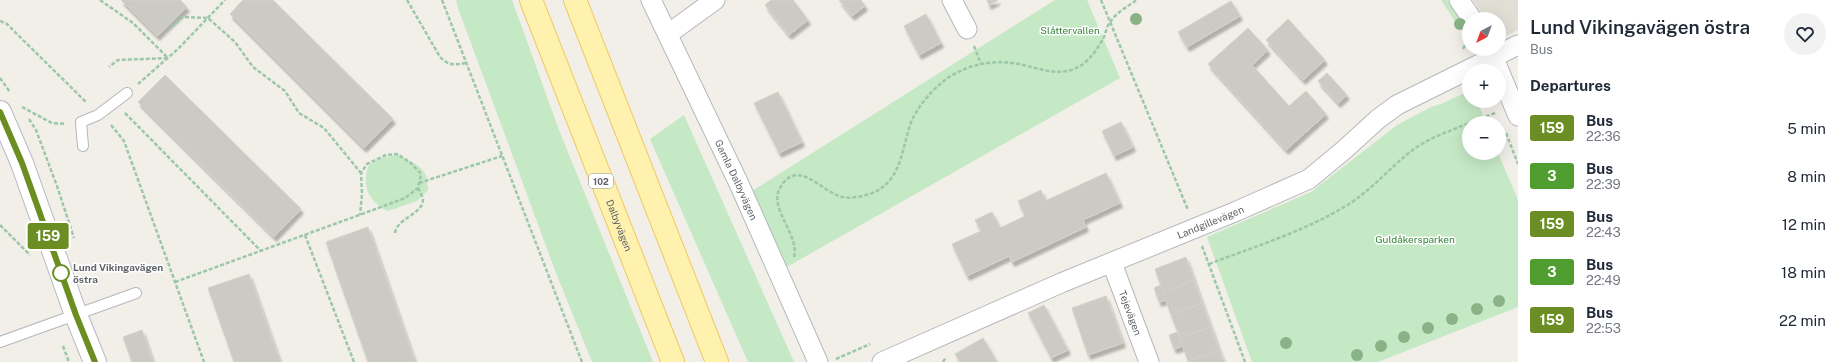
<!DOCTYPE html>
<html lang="en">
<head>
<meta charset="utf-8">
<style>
	body { margin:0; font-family:"Public Sans",sans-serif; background:#f2f2f3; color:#1f2937; height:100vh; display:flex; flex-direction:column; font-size:15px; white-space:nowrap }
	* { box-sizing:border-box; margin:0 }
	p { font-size:13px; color:#747a83 }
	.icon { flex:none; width:22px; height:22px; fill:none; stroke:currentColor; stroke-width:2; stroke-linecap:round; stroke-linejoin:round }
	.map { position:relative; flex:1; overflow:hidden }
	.panel { display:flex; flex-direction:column; background:#fff; width:320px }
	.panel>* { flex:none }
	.badge { padding:0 8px; border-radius:3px; font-size:14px; line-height:26px }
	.needle { width:26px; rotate:221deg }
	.buttons { position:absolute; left:1462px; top:12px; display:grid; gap:8px }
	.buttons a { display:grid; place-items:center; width:44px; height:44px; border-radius:50%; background:#fff; box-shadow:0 4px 16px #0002; font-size:20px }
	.map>.badge { position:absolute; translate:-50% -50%; box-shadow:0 0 0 2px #fff }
	h2 { padding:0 12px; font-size:15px; line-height:36px }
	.round { display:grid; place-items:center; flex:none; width:42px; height:42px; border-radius:21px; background:#f2f2f3 }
	.summary { display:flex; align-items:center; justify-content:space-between; height:68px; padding:0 12px }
	h1 { font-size:19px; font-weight:600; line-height:30px }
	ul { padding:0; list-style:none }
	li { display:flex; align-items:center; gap:12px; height:48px; padding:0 12px }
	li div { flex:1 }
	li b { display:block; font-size:15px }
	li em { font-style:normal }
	li .badge { min-width:44px; font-weight:700; text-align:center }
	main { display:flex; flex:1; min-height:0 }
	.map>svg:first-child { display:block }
	.education { fill:#e1ded6 }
	.green { fill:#c5e8c5 }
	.building { fill:#cccac5; stroke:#d6d1c6; filter:url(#shadow) }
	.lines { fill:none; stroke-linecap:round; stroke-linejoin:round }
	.lane-casing { stroke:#b5b8bc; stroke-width:12 }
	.street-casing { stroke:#b5b8bc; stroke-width:21 }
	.secondary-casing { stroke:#b6babf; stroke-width:24 }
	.primary-casing { stroke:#f2c960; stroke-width:24 }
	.path { stroke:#9cc7a9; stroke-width:2.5; stroke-dasharray:4 2; stroke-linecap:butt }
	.lane { stroke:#fff; stroke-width:10 }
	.street { stroke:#fff; stroke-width:19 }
	.secondary { stroke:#fff; stroke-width:22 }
	.primary { stroke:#fff2af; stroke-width:22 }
	.tree { fill:#89b387 }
	.line-casing { stroke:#fff; stroke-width:9 }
	.line { stroke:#6b8e23; stroke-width:6 }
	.stop-dot { fill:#fff; stroke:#6b8e23; stroke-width:2 }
	.labels { text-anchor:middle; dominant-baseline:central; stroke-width:3; stroke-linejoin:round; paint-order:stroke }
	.shield { fill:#fff; stroke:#8f9295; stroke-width:1 }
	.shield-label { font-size:9px; font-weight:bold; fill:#5f6368 }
	.park-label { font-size:10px; fill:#348238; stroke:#fff }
	.street-label { font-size:10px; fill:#5f6368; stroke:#fff }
	.stop-label { font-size:10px; font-weight:bold; fill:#5f6368; stroke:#fff; text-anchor:start }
</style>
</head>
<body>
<main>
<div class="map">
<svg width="1518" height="362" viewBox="0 0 1518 362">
	<defs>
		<filter id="shadow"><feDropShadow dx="2.5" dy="4.5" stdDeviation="1" flood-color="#0004"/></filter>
	</defs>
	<rect width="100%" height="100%" fill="#f1efe8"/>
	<path class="education" d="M1473,0H1518V30L1499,39V19H1486Z"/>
	<g class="green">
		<path d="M456,0H512L559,130L653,362H592L556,273L458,8Z"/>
		<path d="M1055,0H1087L1120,78L778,272L744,196Z"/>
		<path d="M1441,0H1447L1463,24V28L1458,26Z"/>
		<path d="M1469,91V101H1477L1486,123H1469V153H1498L1518,200V307L1378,362H1252L1207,237L1311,192L1397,125L1431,107L1441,104Z"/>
		<path d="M684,115L794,362H748L650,139Z"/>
		<path d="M397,154C415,166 428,164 428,190L417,201L388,211C368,202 361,184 369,165L377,160Z"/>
	</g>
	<g class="building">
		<path d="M121,0H180L187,7L157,36Z"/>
		<path d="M243,0H273L393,119L364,148L230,14Z"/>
		<path d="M771,0H793L808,20L789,35L765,5Z"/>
		<path d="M839,0H861L865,6L852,16Z"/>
		<path d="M987,0H998L989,5Z"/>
		<path d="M1231,1L1240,16L1187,47L1178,32Z"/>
		<path d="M926,14L941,43L919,55L904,26Z"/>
		<path d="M1288,19L1325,60L1303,80L1266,40Z"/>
		<path d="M1248,28L1268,50L1252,65L1289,106L1306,91L1326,114L1286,150L1208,64Z"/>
		<path d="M1327,73L1347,95L1338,103L1318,81Z"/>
		<path d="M165,75L301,209L274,237L138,102Z"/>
		<path d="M778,92L802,142L779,153L754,103Z"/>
		<path d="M1121,122L1133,147L1114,156L1102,131Z"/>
		<path d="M1106,173L1120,203L1083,220L1086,227L1012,262L1009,256L967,276L952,244L981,231L975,220L992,212L1000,228L1025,216L1018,201L1041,190L1045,201Z"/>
		<path d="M368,227L415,362H368L336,271L326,242Z"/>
		<path d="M1186,257L1194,280L1163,292L1155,269Z"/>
		<path d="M249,274L280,362H234L208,288Z"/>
		<path d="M1194,280L1202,303L1171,315L1163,292Z"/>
		<path d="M1161,285L1166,300L1159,302L1154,288Z"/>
		<path d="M1106,296L1123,343L1088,355L1072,308Z"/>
		<path d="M1202,303L1211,327L1180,338L1171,315Z"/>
		<path d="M1044,305L1068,350L1051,358L1028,313Z"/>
		<path d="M1211,327L1219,350L1188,361L1180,338Z"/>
		<path d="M142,330L153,362H132L123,337Z"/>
		<path d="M1178,332L1183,346L1174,349L1169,335Z"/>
		<path d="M983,338L997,362H960L955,354Z"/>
		<path d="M1219,350L1224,362H1189L1188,361Z"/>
	</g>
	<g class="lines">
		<g class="lane-casing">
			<g id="lane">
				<path d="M83,146L81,122L98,115L127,93"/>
				<path d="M0,342L136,293"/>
			</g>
		</g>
		<g class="street-casing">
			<g id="street">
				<path id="s1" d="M651,0L740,186L818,362"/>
				<path d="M952,0L967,29"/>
				<path d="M1459,0L1472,19"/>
				<path d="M668,34L715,0"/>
				<path d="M1490,49L1518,116"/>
				<path id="s2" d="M1112,263L1149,362"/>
				<path id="s3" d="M882,362L1061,283L1237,211L1309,179L1344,150L1378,119L1397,105L1518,45"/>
			</g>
		</g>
		<g class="secondary-casing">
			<path id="secondary" d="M0,112L22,163L76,315L95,362"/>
		</g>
		<g class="primary-casing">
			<g id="primary">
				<path id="s4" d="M531,0L673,362"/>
				<path d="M575,0L717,362"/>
			</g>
		</g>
		<g class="path">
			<path d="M100,0L133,23L168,58L118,60L109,67"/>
			<path d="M407,0L440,57C449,66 454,65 466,63"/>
			<path d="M442,0L582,362"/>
			<path d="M1101,0L1188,210"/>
			<path d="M0,21L7,24L18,35L87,103"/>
			<path d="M171,23L174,25L182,17L208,18L235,42L253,67L285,91L299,113L324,128L361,173"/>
			<path d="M974,46L981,64"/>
			<path d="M1463,49L1469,37"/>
			<path d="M0,78L10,92"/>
			<path d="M138,84L178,49L225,0"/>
			<path d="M22,107L52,123L66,124"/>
			<path d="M125,113L261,251"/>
			<path d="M29,119L36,130L57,186L74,238"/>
			<path d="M1469,123L1495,113"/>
			<path d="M111,125L124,141L204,362"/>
			<path d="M1506,133L1518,164"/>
			<path d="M419,183L502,156"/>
			<path d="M0,225L30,255"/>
			<path d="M395,233C396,219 423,214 423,200C423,197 420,192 418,188"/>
			<path d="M305,235L354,362"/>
			<path d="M1202,246L1245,362"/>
			<path d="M794,257C800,235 768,208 780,188C797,158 819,189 839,196C849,200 867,196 877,191C903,176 902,145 912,120C919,105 932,90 945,80C967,64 996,58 1023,65C1042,69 1059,77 1078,67C1089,62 1098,48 1104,37C1106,32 1107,25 1111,21C1117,12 1128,6 1137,0"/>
			<path d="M1209,264C1256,246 1306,231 1349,204C1373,189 1391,166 1414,149C1431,137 1450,131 1469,123"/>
			<path d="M175,282L373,210L405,198L418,188L421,174L411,163L397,154L386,155L367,164L361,173L362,194L360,215"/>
			<path d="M63,346L69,362"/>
			<path d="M836,359L870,344"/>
			<path d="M943,362L946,357"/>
		</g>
		<use href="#lane" class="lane"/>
		<use href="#street" class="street"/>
		<use href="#secondary" class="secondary"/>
		<use href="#primary" class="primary"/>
	</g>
	<g class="tree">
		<circle cx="1136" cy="19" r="6"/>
		<circle cx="1460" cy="24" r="6"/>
		<circle cx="1499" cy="301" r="6"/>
		<circle cx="1477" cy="309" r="6"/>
		<circle cx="1452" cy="319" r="6"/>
		<circle cx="1428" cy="328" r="6"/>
		<circle cx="1404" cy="337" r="6"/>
		<circle cx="1286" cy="343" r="6"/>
		<circle cx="1381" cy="346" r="6"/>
		<circle cx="1357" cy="355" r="6"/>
	</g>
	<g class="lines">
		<g class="line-casing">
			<path id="line" d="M0,112L22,163L76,315L95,362"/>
		</g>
		<use href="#line" class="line"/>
	</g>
	<circle class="stop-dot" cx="61" cy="273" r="8"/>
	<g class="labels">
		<rect class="shield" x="589" y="174" width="24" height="14" rx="3"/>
		<g class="shield-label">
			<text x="601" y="181">102</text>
		</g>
		<g class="park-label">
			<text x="1070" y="30">Slåttervallen</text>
			<text x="1415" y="239">Guldåkersparken</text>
		</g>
		<g class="street-label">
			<text stroke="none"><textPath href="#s1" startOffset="199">Gamla Dalbyvägen</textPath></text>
			<text stroke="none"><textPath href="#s3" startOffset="357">Landgillevägen</textPath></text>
			<text stroke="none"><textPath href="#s4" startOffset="242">Dalbyvägen</textPath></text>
			<text stroke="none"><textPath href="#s2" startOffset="53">Tejevägen</textPath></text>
		</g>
		<g class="stop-label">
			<text x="73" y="267">Lund Vikingavägen<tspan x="73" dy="12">östra</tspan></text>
		</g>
	</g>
</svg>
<div class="buttons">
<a><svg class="needle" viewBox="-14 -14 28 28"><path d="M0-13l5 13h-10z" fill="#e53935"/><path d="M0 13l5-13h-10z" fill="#747a83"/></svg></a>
<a>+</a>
<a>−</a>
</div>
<b class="badge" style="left:48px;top:236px;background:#6b8e23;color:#fff">159</b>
</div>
<section class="panel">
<div class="summary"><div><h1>Lund Vikingavägen östra</h1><p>Bus</p></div><a class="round"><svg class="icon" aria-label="heart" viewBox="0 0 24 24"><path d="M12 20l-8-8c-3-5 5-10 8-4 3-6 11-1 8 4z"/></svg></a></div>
<h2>Departures</h2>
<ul>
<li><span class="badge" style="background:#6b8e23;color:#fff">159</span><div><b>Bus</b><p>22:36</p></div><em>5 min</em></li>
<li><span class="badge" style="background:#509e2f;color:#fff">3</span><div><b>Bus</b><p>22:39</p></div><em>8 min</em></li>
<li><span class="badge" style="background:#6b8e23;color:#fff">159</span><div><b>Bus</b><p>22:43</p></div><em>12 min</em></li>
<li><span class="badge" style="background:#509e2f;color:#fff">3</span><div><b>Bus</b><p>22:49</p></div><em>18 min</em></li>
<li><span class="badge" style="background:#6b8e23;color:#fff">159</span><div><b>Bus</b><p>22:53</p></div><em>22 min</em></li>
</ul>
</section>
</main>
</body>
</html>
